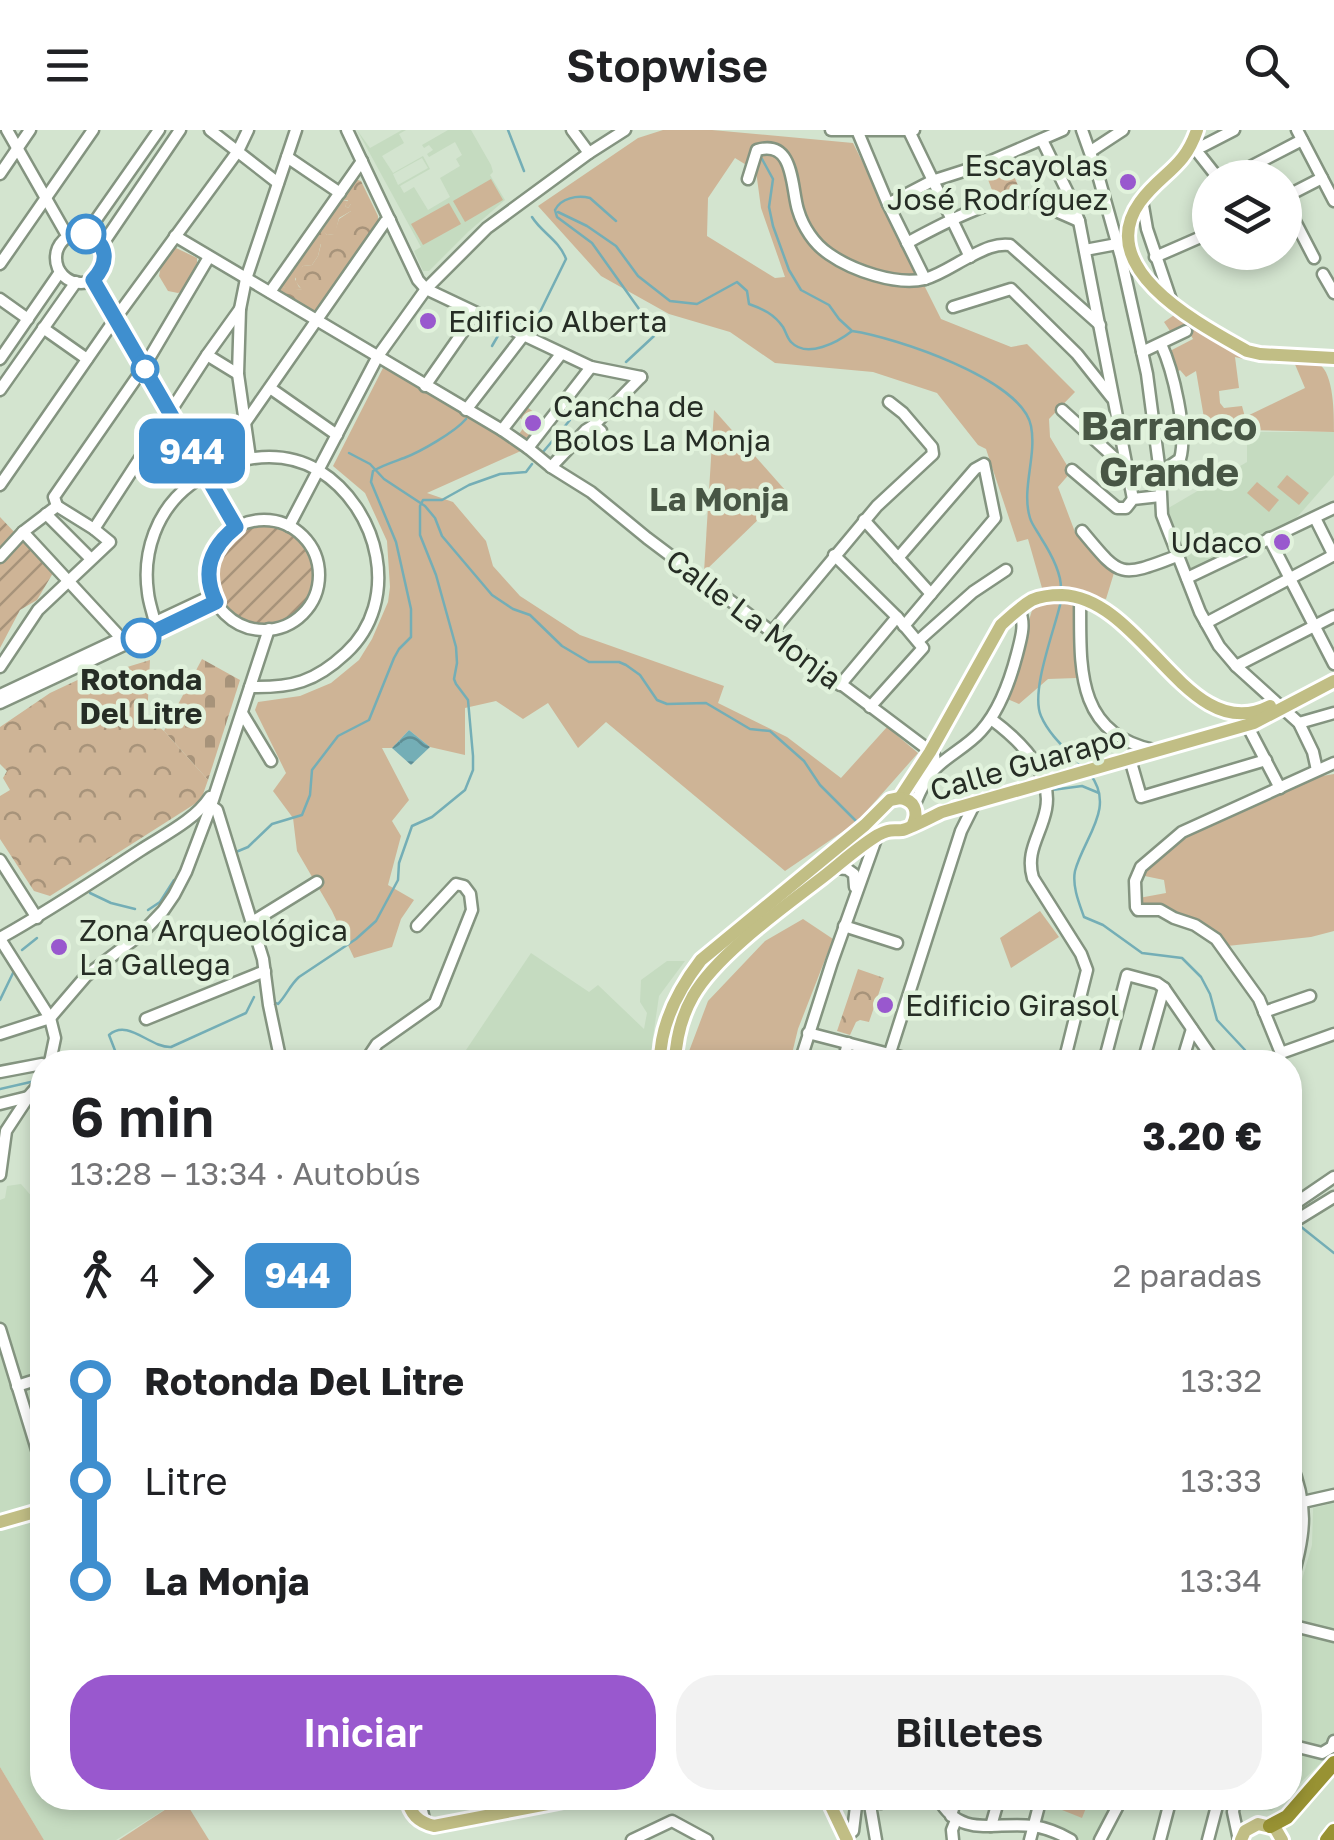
<!DOCTYPE html>
<html lang="es">
<head>
<meta charset="utf-8">
<style>
	body { margin:0; font-family:"Golos Text",sans-serif; background:#f2f2f2; color:#202124; height:100vh; display:flex; flex-direction:column; font-size:38px; white-space:nowrap }
	* { box-sizing:border-box; margin:0 }
	p { font-size:32px; color:#757577 }
	.icon { flex:none; width:55px; height:55px; fill:none; stroke:currentColor; stroke-width:2; stroke-linecap:round; stroke-linejoin:round }
	.map { position:relative; flex:1; overflow:hidden }
	.details { position:absolute; left:30px; top:920px; width:1272px; height:760px; display:flex; flex-direction:column; background:#fff; border-radius:40px; box-shadow:0 5px 15px #0003 }
	.details>* { flex:none }
	.badge { padding:0 20px; border-radius:15px; font-size:35px; line-height:65px }
	.tools { position:absolute; left:1192px; top:30px; display:grid; gap:20px }
	.tools a { display:grid; place-items:center; width:110px; height:110px; border-radius:50%; background:#fff; box-shadow:0 5px 15px #0003; font-size:50px }
	.map>.badge { position:absolute; translate:-50% -50%; box-shadow:0 0 0 5px #fff }
	.legs { display:flex; align-items:center; gap:15px; height:110px; padding:0 40px; font-size:32px }
	.legs p { margin-inline-start:auto }
	.overview { display:flex; align-items:center; justify-content:space-between; height:170px; padding:0 40px }
	h1 { font-size:55px; font-weight:600; line-height:75px }
	.action { display:flex; gap:20px; margin-top:auto; padding:20px 40px }
	.action a { flex:1; height:115px; border-radius:40px; background:#9958ce; color:#fff; font-size:40px; font-weight:600; line-height:115px; text-align:center }
	.action a+a { background:#f2f2f2; color:#202124 }
	ul { padding:0 40px; list-style:none }
	li { display:flex; align-items:center; gap:35px; height:100px; font-size:38px }
	li i { display:grid; place-items:center; width:15px; height:100%; margin:0 12px; background:currentColor }
	li i::after { content:''; width:25px; height:25px; margin:-12px; border:8px solid; border-radius:50%; background:#fff }
	li p { margin-inline-start:auto }
	li:first-child i { background:linear-gradient(#0000 50%,currentColor 0) }
	li:last-child i { background:linear-gradient(currentColor 50%,#0000 0) }
	header { display:flex; justify-content:space-between; align-items:center; height:130px; padding:0 40px; background:#fff; font-size:45px; font-weight:600 }
	.map>svg:first-child { display:block }
	.built { fill:#c5dbc0; fill-rule:evenodd }
	.grass { fill:#ceb496; fill-rule:evenodd }
	.cemetery { fill:url(#cemetery-stones) }
	.park { fill:url(#park-crowns); fill-rule:evenodd }
	.garden { fill:url(#garden-furrows) }
	.water { fill:url(#water-waves) }
	.lines { fill:none; stroke-linecap:round; stroke-linejoin:round }
	.stream { stroke:#74aeb6; stroke-width:2.5 }
	.minor-casing { stroke:#849480; stroke-width:15 }
	.major-casing { stroke:#fff; stroke-width:18 }
	.highway-casing { stroke:#fff; stroke-width:19 }
	.minor { stroke:#fff; stroke-width:10 }
	.major { stroke:#c1be85; stroke-width:12 }
	.highway { stroke:#989233; stroke-width:14 }
	.line-1-casing { stroke:#fff; stroke-width:22 }
	.line-1 { stroke:#3f8fcf; stroke-width:15 }
	.poi-dot { fill:#9958ce; stroke:#e1f2dc; stroke-width:4 }
	.stop-1-dot { fill:#fff; stroke:#3f8fcf; stroke-width:5 }
	.labels { text-anchor:middle; dominant-baseline:central; stroke-width:9; stroke-linejoin:round; paint-order:stroke }
	.poi-label { font-size:30px; fill:#262d25; stroke:#e1f2dc; text-anchor:start }
	.street-label { font-size:30px; fill:#262d25; stroke:#e1f2dc }
	.stop-label { font-size:30px; font-weight:bold; fill:#262d25; stroke:#e1f2dc }
	.neighbourhood-label { font-size:32px; font-weight:bold; fill:#485645; stroke:#e1f2dc }
	.district-label { font-size:40px; font-weight:bold; fill:#485645; stroke:#e1f2dc }
</style>
</head>
<body>
<header><svg class="icon" aria-label="menu" viewBox="0 0 24 24"><path d="M4 6h16M4 12h16M4 18h16"/></svg>Stopwise<svg class="icon" aria-label="search" viewBox="0 0 24 24"><circle cx="10" cy="10" r="6"/><path d="M15 15l6 6"/></svg></header>
<div class="map">
<svg width="1334" height="1710" viewBox="0 0 1334 1710">
	<defs>
		<pattern id="cemetery-stones" width="16" height="16" patternUnits="userSpaceOnUse" patternTransform="scale(2.5)"><rect width="16" height="16" fill="#ceb496"/><path d="M2 7V4a2 2 0 0 1 4 0v3zM10 15v-3a2 2 0 0 1 4 0v3z" fill="#a7937a"/></pattern>
		<pattern id="park-crowns" width="20" height="18" patternUnits="userSpaceOnUse" patternTransform="scale(2.5)"><rect width="20" height="18" fill="#ceb496"/><path d="M2 6a3 3 0 1 1 6 0M12 15a3 3 0 1 1 6 0" fill="none" stroke="#a7937a"/></pattern>
		<pattern id="garden-furrows" width="10" height="10" patternUnits="userSpaceOnUse" patternTransform="scale(2.5)"><rect width="10" height="10" fill="#ceb496"/><path d="M-1 1l2-2M0 10L10 0M9 11l2-2" fill="none" stroke="#a7937a"/></pattern>
		<pattern id="water-waves" width="16" height="10" patternUnits="userSpaceOnUse" patternTransform="scale(2.5)"><rect width="16" height="10" fill="#74aeb6"/><path d="M0 5q4-4 8 0t8 0" fill="none" stroke="#5f8e94"/></pattern>
	</defs>
	<rect width="100%" height="100%" fill="#d3e4cf"/>
	<g class="built">
		<path d="M357,0L370,18L402,0H406L399,4L404,13L382,26L393,43L423,26L430,39L400,56L404,63L414,57L428,80L450,67L440,48L460,36L456,29L462,25L455,12L429,27L427,24L433,20L429,15L424,18L422,15L448,0H471L491,35L493,42L490,45L505,70L469,101L429,141H423L414,121L421,117ZM422,28L428,38L398,55L393,44Z"/>
		<path d="M1247,302H1334V345L1299,385L1288,395L1189,442L1165,380L1247,332Z"/>
		<path d="M531,823L589,862L598,855L644,899L647,883L640,872L641,850L667,831H685L659,866L652,914L653,932H445L466,920Z"/>
		<path d="M21,1054L39,1075L42,1074V1668H183L116,1710H44L0,1637V1070L5,1068L7,1056Z"/>
		<path d="M1334,1373V1620L1290,1663V1491L1312,1415L1313,1378Z"/>
		<path d="M1049,1668H1114L1093,1710H1080L1077,1706L1042,1693Z"/>
		<path d="M1239,1668H1285L1272,1681L1235,1680Z"/>
	</g>
	<g class="grass">
		<path d="M663,0H712L853,13L941,189L1011,217L1027,214L1075,262L1049,289L1050,307L1071,342L1058,357L1075,402L1114,443L1106,469L1042,458L1028,409L1017,412L986,319L978,315L937,263L873,242L775,233L730,202L669,184L601,146L538,76L638,8ZM735,28L756,41L761,78L785,147L775,148L707,106L708,68Z"/>
		<path d="M491,49L503,70L465,92L453,71Z"/>
		<path d="M342,70L348,71L345,76L348,78L351,74V81L339,88L335,104L327,105L322,101Z"/>
		<path d="M449,73L461,94L423,115L411,94Z"/>
		<path d="M312,112L321,113L318,126L312,135L303,136L295,149L299,157L304,160L287,159L282,156Z"/>
		<path d="M174,117L197,128V133L183,161L178,163L168,161L159,146L161,136Z"/>
		<path d="M1177,183L1240,224L1257,230V232L1235,227L1239,258L1219,261L1220,273L1224,278L1242,276L1245,287L1305,258L1294,232C1302,232 1312,231 1319,234C1334,244 1334,283 1334,302L1200,299L1197,292L1204,288L1196,241L1186,247L1180,240L1174,244L1168,222L1193,209L1186,197L1172,204L1164,192Z"/>
		<path d="M384,236L523,320L427,363L453,372L486,411L493,436L520,466L580,505L724,556L718,573L787,607L841,648L887,597L918,623L857,692L785,741L606,592L578,618L548,573L523,589L496,571L465,578V625L430,617L409,600L392,618H382L409,670L392,691L401,706L388,755L414,770L401,789L392,817L354,828L332,781L297,721L293,688L273,661L286,643L255,580L258,572L300,566L331,553L359,530L372,509L388,472L390,457L387,411L365,363L333,336Z"/>
		<path d="M527,277L543,289L529,308L525,309L519,304L527,293L519,287Z"/>
		<path d="M714,280L785,360L766,382L704,442Z"/>
		<path d="M1287,345L1309,363L1299,375L1277,357Z"/>
		<path d="M1257,352L1279,370L1269,382L1247,363Z"/>
		<path d="M1044,471H1071L1076,476L1077,548L1048,549L1019,574L1005,568L1034,474Z"/>
		<path d="M1334,644V801L1311,807L1227,816C1201,787 1177,782 1140,778L1139,768L1166,763L1164,750L1140,745L1186,704L1311,648Z"/>
		<path d="M1040,781L1059,807L1011,838L1000,808Z"/>
		<path d="M803,789L833,809L798,899L790,932H688V924L708,871L765,811Z"/>
		<path d="M0,1637L44,1710H0Z"/>
		<path d="M183,1668L209,1710H119Z"/>
		<path d="M1061,1668H1090L1082,1688L1057,1678Z"/>
	</g>
	<path class="cemetery" d="M202,529L240,550L208,650L164,601Z"/>
	<g class="park">
		<path d="M1006,29L1022,64L1005,65L995,68L984,39Z"/>
		<path d="M355,49L361,51L378,86V93L316,180L312,181L282,163L279,159ZM341,70H348L345,76L348,78L351,74V81L339,89L334,104L327,105L322,100ZM312,113L321,114L318,126L312,135L303,136L296,144V152L302,160L283,157Z"/>
		<path d="M150,530L147,588L164,601L208,650L201,670L50,766L34,761L0,709V666L10,660L3,648L7,641L0,634V597L50,563L86,546L90,553L94,552L104,554L109,550L111,542Z"/>
		<path d="M858,839L884,848L869,892L860,890L856,892L850,905L837,901Z"/>
	</g>
	<g class="garden">
		<path d="M0,387L53,443L37,470L20,480L0,518Z"/>
		<circle cx="264" cy="445" r="49"/>
	</g>
	<path class="water" d="M409,600L430,617L411,635L392,618Z"/>
	<g class="lines">
		<g class="stream">
			<path d="M508,0L524,41"/>
			<path d="M762,29L773,49L769,77L773,96L789,140L801,160L829,175L839,189L851,200"/>
			<path d="M558,82L587,96L616,116L638,146L670,171L697,174L737,152L747,161L749,174C763,179 774,184 783,197C786,202 787,208 791,212C807,229 838,212 852,201C894,207 1022,249 1031,296C1037,326 1021,359 1030,388C1032,395 1038,402 1041,408C1050,422 1061,441 1061,458"/>
			<path d="M616,91L590,68C577,65 561,68 555,80L557,87L592,113L654,200V206L626,232"/>
			<path d="M520,194L533,189L539,184L566,129C559,110 542,103 532,87"/>
			<path d="M492,216L499,204"/>
			<path d="M543,322L570,290"/>
			<path d="M349,323L370,334L384,349L425,376L435,388L442,406L492,465L513,479L530,485L562,516L589,532H619L626,535L640,545L657,570L667,574L706,573L750,599L770,601L804,631L820,655L857,692"/>
			<path d="M1061,471C1055,499 1030,561 1041,586C1049,605 1067,620 1081,635"/>
			<path d="M1090,644C1116,678 1084,707 1075,741C1072,756 1079,773 1084,787L1103,795L1142,823L1182,828L1201,847L1210,864L1217,890L1245,920L1247,932"/>
			<path d="M1052,660L1082,656L1099,663"/>
			<path d="M236,722L248,717L272,694L302,685L310,665L312,640L338,606L369,590L394,528L399,519L411,507V479L396,412L371,352L373,341C383,335 393,332 404,328C420,322 455,302 466,289"/>
			<path d="M90,763L111,773L135,779"/>
			<path d="M148,780L160,772L174,750"/>
			<path d="M22,820L37,808"/>
			<path d="M0,870L13,843"/>
			<path d="M272,871L278,874C286,866 290,855 299,847L356,809L376,791L398,750L399,733L412,696L432,687L465,660L473,640V626L468,570L456,554L454,549L457,533L456,517L436,445L420,405V376L423,370H442L469,355L500,344L526,342L532,334"/>
			<path d="M114,932L116,923L109,905C128,888 150,918 171,917L246,883L254,867"/>
			<path d="M0,959L35,951"/>
			<path d="M1300,1096L1334,1123"/>
		</g>
		<g class="minor-casing">
			<g id="minor">
				<path d="M7,0L68,107"/>
				<path d="M210,0L278,53"/>
				<path d="M347,0L418,150L426,159L591,237L641,247"/>
				<path d="M572,0L589,23"/>
				<path d="M831,0H914"/>
				<path d="M857,0L888,74L925,149"/>
				<path d="M1082,0L1098,45L1121,127L1147,244L1160,343L1162,385L1200,482L1219,516L1236,536L1299,593L1313,622L1317,640"/>
				<path d="M1297,0L1334,71"/>
				<path d="M909,1L970,127"/>
				<path d="M1042,10L1068,63L1079,91L1133,369"/>
				<path d="M1192,15L1203,16L1234,0"/>
				<path d="M1192,15L1218,48"/>
				<path d="M1091,21L1123,0"/>
				<path d="M287,27L340,63"/>
				<path d="M0,44L30,0"/>
				<path d="M1229,48L1302,10"/>
				<path d="M748,49L757,20C795,9 791,58 798,80C803,97 814,114 829,124C852,140 896,156 925,149C939,145 954,135 967,128C981,121 994,113 1010,115L1100,195"/>
				<path d="M1285,67L1322,48"/>
				<path d="M1142,70L1147,99L1172,173"/>
				<path d="M1285,72L1314,128"/>
				<path d="M888,74L932,51L982,35L1063,0"/>
				<circle cx="81" cy="128" r="25"/>
				<path d="M86,104L159,0"/>
				<path d="M175,106L502,300L528,318L551,337L591,362L647,408L934,624L935,634L933,641"/>
				<path d="M907,113C933,99 998,63 1026,70C1044,75 1062,84 1079,91"/>
				<path d="M102,115L180,0"/>
				<path d="M1085,120L1117,114"/>
				<path d="M1155,127L1210,103"/>
				<path d="M0,134L93,0"/>
				<path d="M1323,144L1334,163"/>
				<path d="M93,150L236,397"/>
				<path d="M270,162L362,31"/>
				<path d="M0,169L28,189"/>
				<path d="M953,177L1011,159L1077,224L1112,268"/>
				<path d="M43,198L87,229"/>
				<path d="M1142,222L1186,201"/>
				<path d="M207,225L238,244"/>
				<path d="M0,229L60,142"/>
				<path d="M425,256L476,183"/>
				<path d="M270,258L337,305"/>
				<path d="M0,260L76,152"/>
				<path d="M466,280L523,206"/>
				<path d="M1062,280L1128,340"/>
				<path d="M245,293L385,92L390,90"/>
				<path d="M502,300L561,224"/>
				<path d="M601,301L594,295L641,247"/>
				<path d="M528,318L591,237"/>
				<path d="M250,328L238,244L240,179L246,149L296,0"/>
				<path d="M551,337L586,300L594,295"/>
				<path d="M1072,340L1117,378H1126L1133,369L1160,366"/>
				<path d="M1160,343L1180,329C1188,302 1173,240 1161,214"/>
				<path d="M0,355L115,189L238,21L248,0"/>
				<path d="M57,376L54,367L144,237L209,127"/>
				<path d="M46,384L91,429"/>
				<path d="M1315,388L1334,426"/>
				<path d="M864,390L931,464"/>
				<circle cx="264" cy="445" r="55"/>
				<path d="M289,396L378,226L426,159L487,98L589,23L625,0"/>
				<path d="M94,399L207,225L240,179"/>
				<path d="M1082,401C1121,448 1119,448 1177,426"/>
				<path d="M23,402L121,508"/>
				<path d="M1269,408L1334,534"/>
				<path d="M834,425L897,487L923,518L870,577"/>
				<path d="M0,427L23,402L57,376"/>
				<path d="M898,428L975,339L984,334L995,388L904,496"/>
				<path d="M1187,448L1334,378"/>
				<path d="M1080,467C1081,531 1072,603 1154,620"/>
				<path d="M155,493C153,483 149,473 148,463C142,422 157,380 190,355C225,328 277,316 318,340C380,378 402,471 346,523C315,552 292,558 250,557"/>
				<path d="M1206,493L1334,425"/>
				<path d="M772,502L877,376L933,324L932,317L903,283L889,272"/>
				<path d="M918,511L973,462L1006,440"/>
				<path d="M1236,536L1334,486"/>
				<path d="M0,537L38,480L110,412L94,399L57,376"/>
				<path d="M840,555L897,487"/>
				<path d="M0,565L213,465"/>
				<path d="M0,573L216,472"/>
				<path d="M242,583L271,631"/>
				<path d="M991,589C1018,609 1053,642 1046,679C1041,705 1025,721 1033,748L1081,824L1087,840L1064,932"/>
				<path d="M1299,593L1334,583"/>
				<path d="M1247,595L1280,658"/>
				<path d="M1130,629L1141,667L1266,630"/>
				<path d="M1334,633L1182,702L1141,737L1135,751L1136,777L1138,780H1160L1174,788L1195,795L1216,809L1259,869L1281,923L1334,904"/>
				<path d="M211,676L217,680L263,829L269,875L281,932"/>
				<path d="M914,676C919,664 924,651 933,641C946,626 967,617 981,601C1000,580 1010,551 1017,524C1021,508 1026,494 1019,479"/>
				<path d="M0,730L37,788"/>
				<path d="M835,738L847,739L854,744L855,757"/>
				<path d="M252,792L317,752"/>
				<path d="M844,796L897,813"/>
				<path d="M0,808C49,781 95,750 141,720C164,705 195,690 210,667"/>
				<path d="M0,809L50,888L55,908L50,932"/>
				<path d="M1264,882L1310,866"/>
				<path d="M50,888L86,846L141,804L163,781L174,765L186,742L211,676L269,499"/>
				<path d="M146,889L265,841"/>
				<path d="M808,903L920,932"/>
				<path d="M0,904L50,888"/>
				<path d="M365,932L377,914L435,873L472,780L470,764L464,756L456,754L417,796"/>
				<path d="M800,932L832,832L877,706"/>
				<path d="M843,932L848,913"/>
				<path d="M887,932L961,701L975,673"/>
				<path d="M1104,932L1127,845L1157,853L1164,858L1215,932"/>
				<path d="M1143,932L1164,858"/>
				<path d="M1182,932L1192,899"/>
				<path d="M0,942L42,934"/>
				<path d="M0,974L28,967"/>
				<path d="M0,1045L6,1001L29,966L42,951"/>
				<path d="M1290,1077L1334,1047"/>
				<path d="M1290,1094L1334,1067"/>
				<path d="M0,1199L42,1336"/>
				<path d="M17,1256L42,1248"/>
				<path d="M1290,1331C1311,1381 1303,1408 1290,1458"/>
				<path d="M1303,1372L1334,1365"/>
				<path d="M1290,1495L1334,1506"/>
				<path d="M1290,1615L1322,1623L1332,1617L1334,1611"/>
				<path d="M419,1668L425,1693"/>
				<path d="M880,1668L881,1673"/>
				<path d="M909,1668V1669"/>
				<path d="M938,1668C961,1710 995,1691 1033,1696C1046,1698 1059,1703 1071,1710"/>
				<path d="M1235,1668L1233,1682L1239,1710"/>
				<path d="M870,1675L876,1710"/>
				<path d="M951,1686L956,1668"/>
				<path d="M991,1696L999,1668"/>
				<path d="M846,1707L853,1701L857,1668"/>
				<path d="M632,1710L672,1691L707,1710"/>
				<path d="M953,1710L952,1700L956,1690"/>
				<path d="M1030,1710L1041,1668"/>
				<path d="M1100,1710L1122,1668"/>
				<path d="M1160,1710L1171,1668"/>
				<path d="M1208,1710L1219,1668"/>
			</g>
		</g>
		<g class="major-casing">
			<g id="major">
				<path d="M1197,0C1184,39 1162,42 1140,72C1092,139 1201,195 1247,221L1260,224L1334,228"/>
				<path d="M900,668L930,622L1001,495C1011,486 1020,477 1032,470C1041,466 1052,465 1062,465C1144,468 1188,618 1270,576"/>
				<path d="M900,668C914,670 919,681 913,694"/>
				<path d="M660,932C660,894 678,860 701,830L865,695L890,670L900,668"/>
				<path d="M675,932C676,909 681,887 693,866C716,825 784,777 823,747C841,733 858,717 878,705C889,699 891,701 902,700C909,699 933,686 942,682L1254,593L1334,551"/>
				<path d="M0,1392L42,1380"/>
				<path d="M407,1668C410,1684 418,1692 434,1696L579,1668"/>
				<path d="M827,1668L847,1710"/>
				<path d="M1241,1710L1245,1701L1258,1694L1275,1698L1282,1710"/>
			</g>
		</g>
		<g class="highway-casing">
			<g id="highway">
				<path d="M1270,1696L1287,1687L1334,1633"/>
				<path d="M1327,1710L1334,1701"/>
			</g>
		</g>
		<use href="#minor" class="minor"/>
		<use href="#major" class="major"/>
		<use href="#highway" class="highway"/>
	</g>
	<g class="lines">
		<g class="line-1-casing">
			<path id="line-1" d="M86,104C109,114 109,133 93,150L236,397C211,417 201,441 216,472L141,508"/>
		</g>
		<use href="#line-1" class="line-1"/>
	</g>
	<g class="poi-dot">
		<circle cx="1128" cy="52" r="10"/>
		<circle cx="428" cy="191" r="10"/>
		<circle cx="533" cy="293" r="10"/>
		<circle cx="1282" cy="412" r="10"/>
		<circle cx="59" cy="817" r="10"/>
		<circle cx="885" cy="875" r="10"/>
	</g>
	<g class="stop-1-dot">
		<circle cx="86" cy="104" r="18"/>
		<circle cx="145" cy="239" r="12"/>
		<circle cx="141" cy="508" r="18"/>
	</g>
	<g class="labels">
		<g class="poi-label">
			<text x="1108" y="35" text-anchor="end">Escayolas<tspan x="1108" dy="34">José Rodríguez</tspan></text>
			<text x="448" y="191">Edificio Alberta</text>
			<text x="553" y="276">Cancha de<tspan x="553" dy="34">Bolos La Monja</tspan></text>
			<text x="1262" y="412" text-anchor="end">Udaco</text>
			<text x="79" y="800">Zona Arqueológica<tspan x="79" dy="34">La Gallega</tspan></text>
			<text x="905" y="875">Edificio Girasol</text>
		</g>
		<g class="street-label">
			<text transform="translate(754 489) rotate(37)">Calle La Monja</text>
			<text transform="translate(1028 633) rotate(-16)">Calle Guarapo</text>
		</g>
		<g class="stop-label">
			<text x="141" y="549">Rotonda<tspan x="141" dy="34">Del Litre</tspan></text>
		</g>
		<g class="neighbourhood-label">
			<text x="719" y="369">La Monja</text>
		</g>
		<g class="district-label">
			<text x="1169" y="295">Barranco<tspan x="1169" dy="46">Grande</tspan></text>
		</g>
	</g>
</svg>
<div class="tools">
<a><svg class="icon" aria-label="layers" viewBox="0 0 24 24"><path d="M12 4l9 5-9 5-9-5zM3 14l9 5 9-5"/></svg></a>
</div>
<b class="badge" style="left:192px;top:321px;background:#3f8fcf;color:#fff">944</b>
<section class="details">
<div class="overview"><div><h1>6 min</h1><p>13:28 – 13:34 · Autobús</p></div><b>3.20 €</b></div>
<div class="legs"><svg class="icon" aria-label="walk" viewBox="0 0 24 24"><circle cx="13" cy="4" r="2"/><path d="M13 8l-2 6 4 7M11 14l-3 7M7 12l3-4h3l4 4"/></svg>4<svg class="icon" aria-label="forward" viewBox="0 0 24 24"><path d="M9 5l7 7-7 7"/></svg><b class="badge" style="background:#3f8fcf;color:#fff">944</b><p>2 paradas</p></div>
<ul>
<li><i style="color:#3f8fcf"></i><b>Rotonda Del Litre</b><p>13:32</p></li>
<li><i style="color:#3f8fcf"></i><span>Litre</span><p>13:33</p></li>
<li><i style="color:#3f8fcf"></i><b>La Monja</b><p>13:34</p></li>
</ul>
<div class="action"><a>Iniciar</a><a>Billetes</a></div>
</section>
</div>
</body>
</html>
